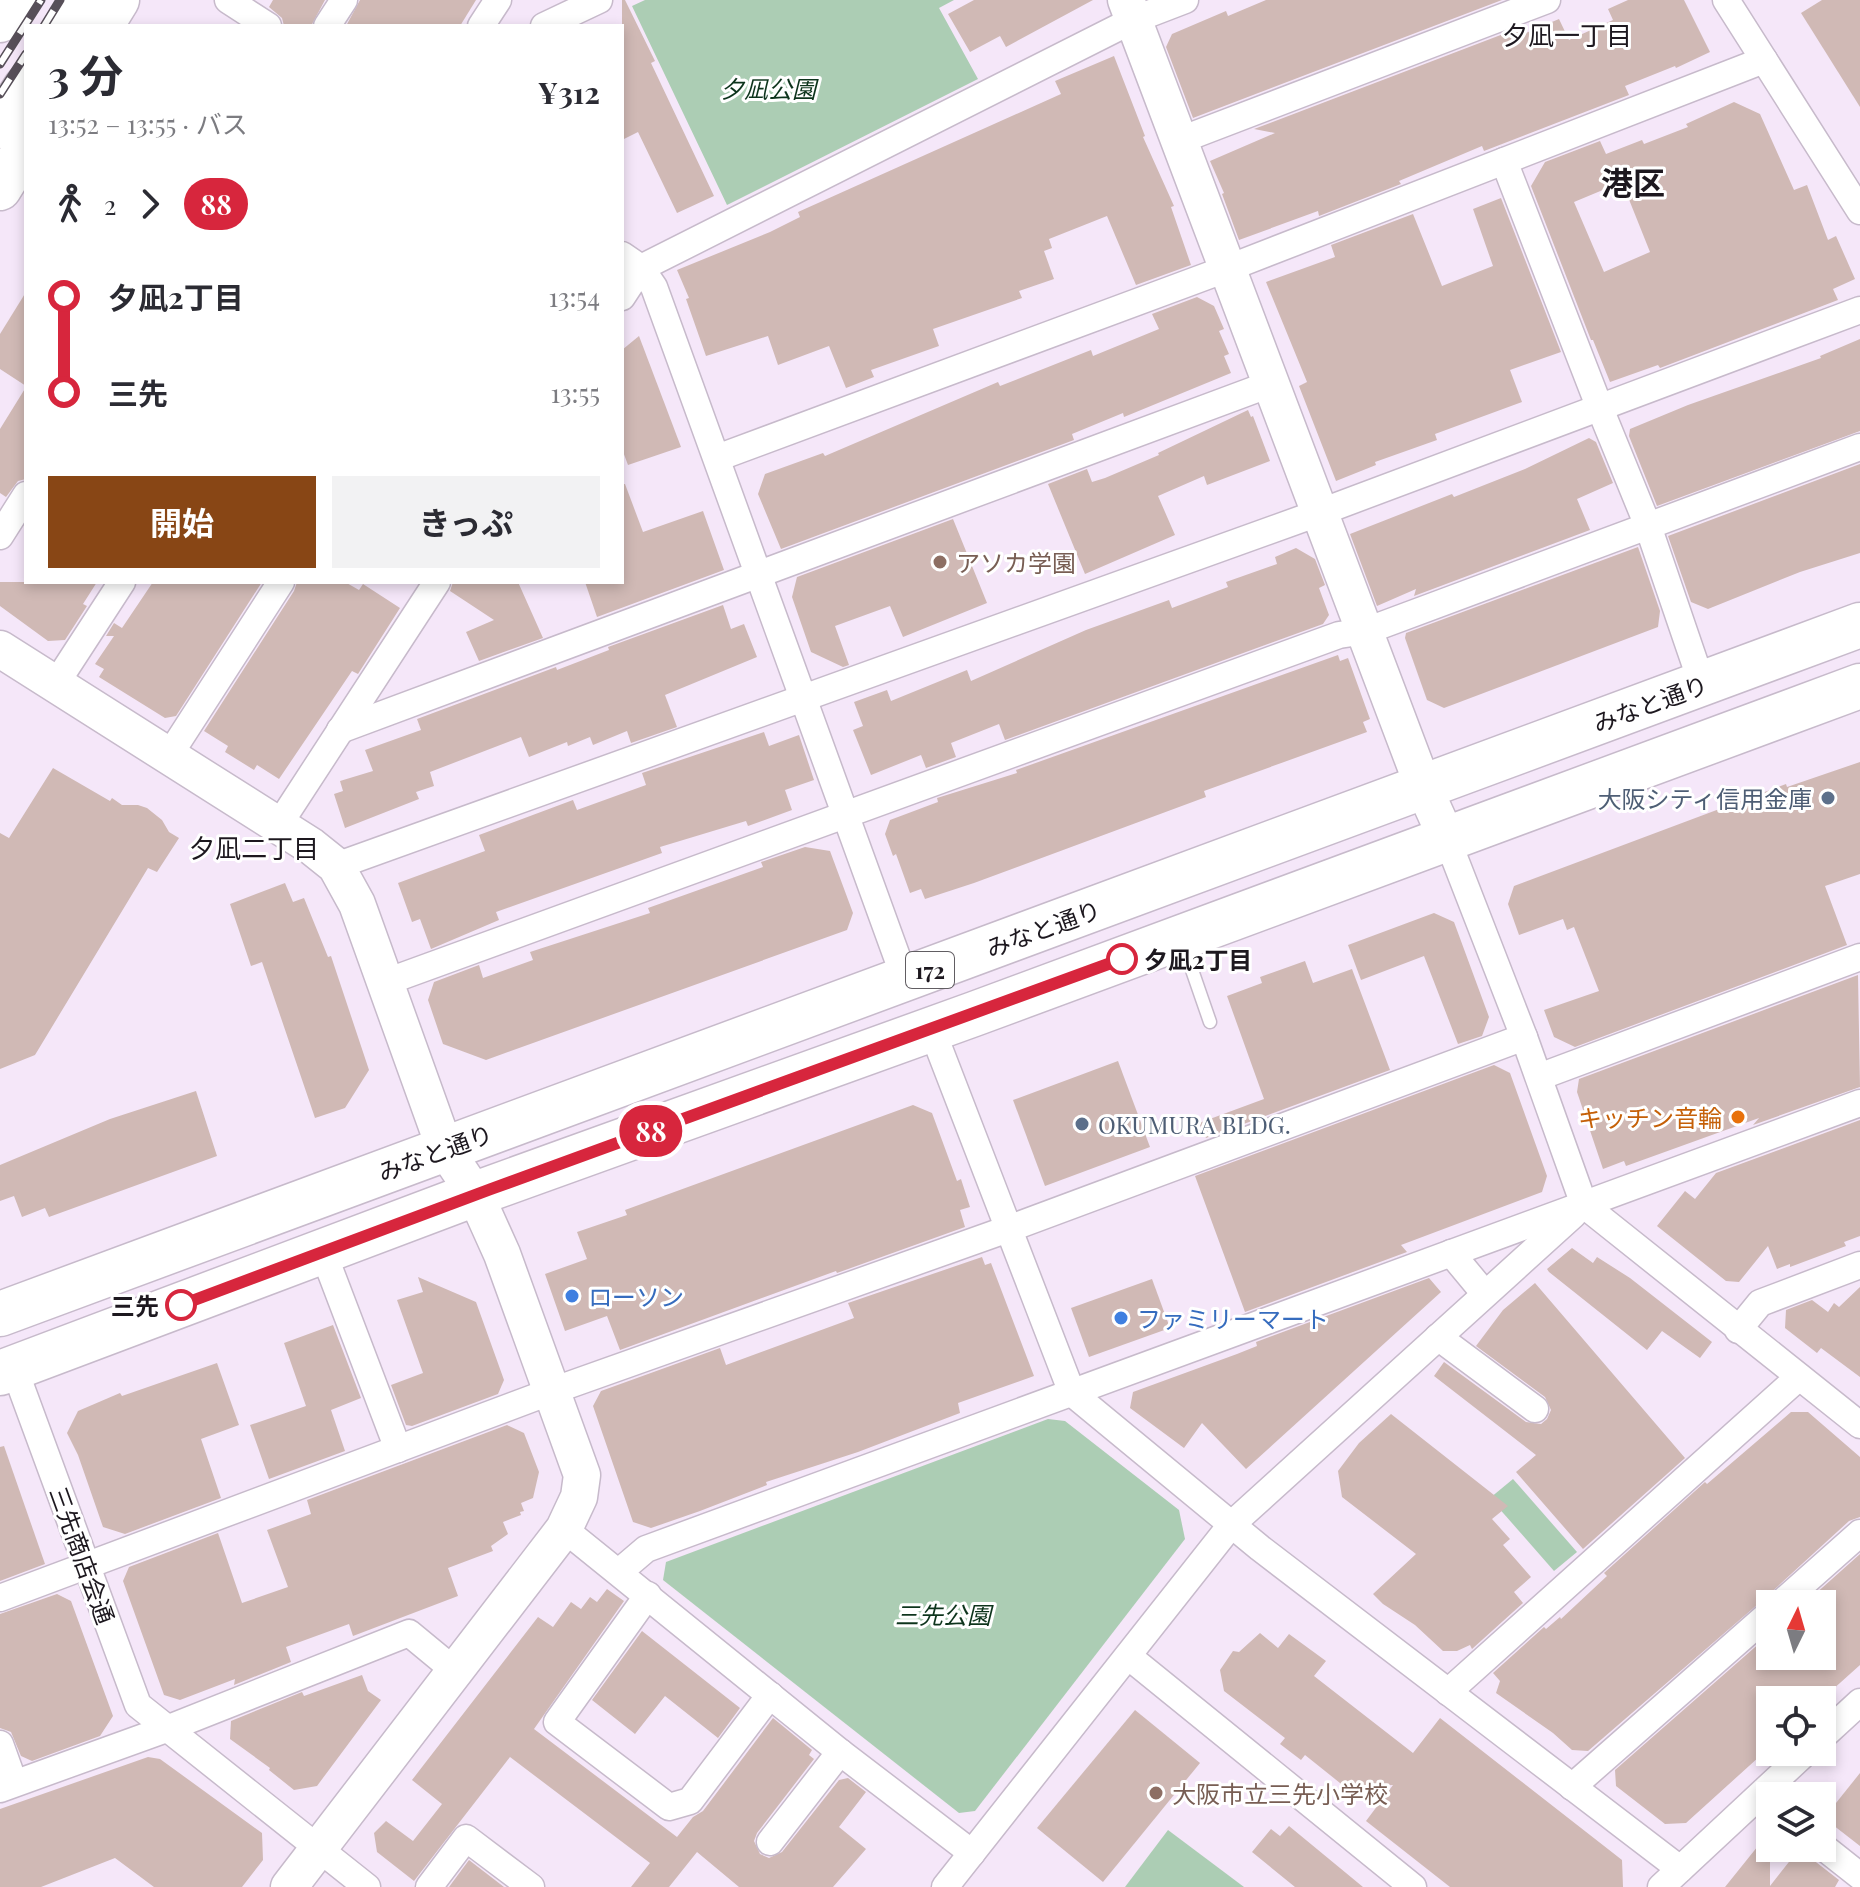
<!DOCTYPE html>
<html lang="ja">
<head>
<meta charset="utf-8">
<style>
	body { margin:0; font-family:"Playfair Display","Noto Sans JP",serif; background:#f2f2f3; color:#2b2b33; height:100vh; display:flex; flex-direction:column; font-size:30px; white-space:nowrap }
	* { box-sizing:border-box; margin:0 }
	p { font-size:26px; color:#7c7c81 }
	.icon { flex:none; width:44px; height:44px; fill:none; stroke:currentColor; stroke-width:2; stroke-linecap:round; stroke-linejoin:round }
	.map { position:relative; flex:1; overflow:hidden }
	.drawer { position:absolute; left:24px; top:24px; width:600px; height:560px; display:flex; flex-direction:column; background:#fff; border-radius:0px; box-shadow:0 4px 12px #0003 }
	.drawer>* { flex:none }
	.badge { padding:0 16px; border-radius:26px; font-size:28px; line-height:52px }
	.needle { width:52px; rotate:5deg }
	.controls { position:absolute; left:1756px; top:1590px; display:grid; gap:16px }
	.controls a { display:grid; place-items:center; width:80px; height:80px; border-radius:0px; background:#fff; box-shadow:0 4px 12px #0003; font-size:40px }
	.map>.badge { position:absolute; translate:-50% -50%; box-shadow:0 0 0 4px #fff }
	.legs { display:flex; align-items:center; gap:12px; height:88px; padding:0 24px; font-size:26px }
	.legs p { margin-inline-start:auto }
	.summary { display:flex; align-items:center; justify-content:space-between; height:136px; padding:0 24px }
	h1 { font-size:44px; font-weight:700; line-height:60px }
	.primary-button { display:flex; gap:16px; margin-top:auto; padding:16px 24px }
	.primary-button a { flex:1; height:92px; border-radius:0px; background:#884615; color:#fff; font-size:32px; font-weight:700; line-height:92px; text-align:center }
	.primary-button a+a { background:#f2f2f3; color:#2b2b33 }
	ul { padding:0 24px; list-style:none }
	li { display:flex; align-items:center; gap:28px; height:96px; font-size:30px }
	li i { display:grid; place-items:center; width:12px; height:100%; margin:0 10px; background:currentColor }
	li i::after { content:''; width:20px; height:20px; margin:-10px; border:6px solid; border-radius:50%; background:#fff }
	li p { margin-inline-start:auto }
	li:first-child i { background:linear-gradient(#0000 50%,currentColor 0) }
	li:last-child i { background:linear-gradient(currentColor 50%,#0000 0) }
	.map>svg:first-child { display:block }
	.green { fill:#accdb4 }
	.building { fill:#d0b9b5; fill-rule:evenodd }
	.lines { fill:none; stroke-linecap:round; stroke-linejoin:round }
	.lane-casing { stroke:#c7bacb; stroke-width:15 }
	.street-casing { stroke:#c7bacb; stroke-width:29 }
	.secondary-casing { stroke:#c7bacb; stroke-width:39 }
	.primary-casing { stroke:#c7bacb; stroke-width:45 }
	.highway-casing { stroke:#c7bacb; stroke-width:47 }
	.lane { stroke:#fff; stroke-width:12 }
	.street { stroke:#fff; stroke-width:26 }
	.secondary { stroke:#fff; stroke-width:36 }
	.primary { stroke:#fff; stroke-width:42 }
	.highway { stroke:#fff; stroke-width:44 }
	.rail-casing { stroke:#574f59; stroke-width:9 }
	.rail { stroke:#fff; stroke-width:6; stroke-dasharray:18; stroke-linecap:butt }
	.line-1-casing { stroke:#fff; stroke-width:18 }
	.line-1 { stroke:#d7263d; stroke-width:12 }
	.education-dot { fill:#8d6e63; stroke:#fff; stroke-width:3 }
	.service-dot { fill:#5c6f8a; stroke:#fff; stroke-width:3 }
	.stop-1-dot { fill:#fff; stroke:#d7263d; stroke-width:4 }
	.food-dot { fill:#e8710a; stroke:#fff; stroke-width:3 }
	.shop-dot { fill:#3f7fe0; stroke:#fff; stroke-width:3 }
	.labels { text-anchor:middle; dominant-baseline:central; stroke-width:6; stroke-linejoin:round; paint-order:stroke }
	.shield { fill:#fff; stroke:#615d62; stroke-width:2 }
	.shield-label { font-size:22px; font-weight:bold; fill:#1d181f }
	.park-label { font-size:24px; font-style:italic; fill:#0d341c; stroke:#fff }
	.education-label { font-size:24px; fill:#785e54; stroke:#fff; text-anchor:start }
	.street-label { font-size:24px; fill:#1d181f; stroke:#fff }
	.service-label { font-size:24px; fill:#4e5e75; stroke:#fff; text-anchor:end }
	.stop-label { font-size:24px; font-weight:bold; fill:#1d181f; stroke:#fff; text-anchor:start }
	.food-label { font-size:24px; fill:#c56008; stroke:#fff; text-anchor:end }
	.shop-label { font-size:24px; fill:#366cbe; stroke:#fff; text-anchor:start }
	.neighbourhood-label { font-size:26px; fill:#1d181f; stroke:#fff }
	.district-label { font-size:32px; font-weight:bold; fill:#1d181f; stroke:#fff }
</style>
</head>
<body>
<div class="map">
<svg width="1860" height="1887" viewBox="0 0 1860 1887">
	<rect width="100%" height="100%" fill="#f5e7f9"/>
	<g class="green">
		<path d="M645,0H954L939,8L978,79L727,205L632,6Z"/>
		<path d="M1048,1419L1065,1421L1179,1510L1185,1539L975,1811L959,1813L663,1580L666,1562Z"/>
		<path d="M1513,1479L1577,1552L1554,1571L1490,1498Z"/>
		<path d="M1168,1830L1244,1887H1125Z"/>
	</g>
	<g class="building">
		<path d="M273,0H325L311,26H284L282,18L269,7Z"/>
		<path d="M360,0H476L460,26H346Z"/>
		<path d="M622,0H625L655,61L651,63L714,196L677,213L638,132L622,140Z"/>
		<path d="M974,0H1093L1006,47L1000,36L970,52L948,14Z"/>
		<path d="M1266,0H1502L1193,118L1166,47L1172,34L1226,11L1228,16Z"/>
		<path d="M1628,0H1684L1710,52L1676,68L1675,66L1625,86L1629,95L1616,100L1484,151L1482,146L1399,181L1401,184L1319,216L1318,211L1239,240L1222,194L1224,193L1210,161L1275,133L1254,129L1519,28L1521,35L1559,19L1569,40L1613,20L1608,9Z"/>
		<path d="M1822,0H1860V107L1801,13Z"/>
		<path d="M1114,56L1145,136L1143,137L1174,206L1171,207L1191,265L1136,285L1107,216L1049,239L1052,248L1044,251L1054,279L1019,291L1022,298L933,329L939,346L871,370L874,377L846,388L829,346L778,365L768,336L706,356L686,299L689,298L677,270L770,232L800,217L798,212L1061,94L1055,81Z"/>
		<path d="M1734,102L1760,114L1794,190L1807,185L1828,240L1836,236L1855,279L1833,289L1838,300L1660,368L1658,365L1610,382L1593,340H1591L1531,186L1545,162L1600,141L1606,154L1642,140L1644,144L1688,127L1686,124ZM1622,182L1650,252L1604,272L1574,202Z"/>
		<path d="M1501,198L1561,352L1510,370L1522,402L1435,434L1437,440L1375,462L1376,465L1336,481L1299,386L1307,382L1266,282L1335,257L1331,245L1413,214L1442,286L1493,266L1473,209Z"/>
		<path d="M26,292V386L0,369V334Z"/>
		<path d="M1197,297L1214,306L1224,329L1219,331L1229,354L1224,356L1231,373L1124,417L1123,413L1072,434L1074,440L781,549L758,494L765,474L823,453L825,456L998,382L1000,386L1091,350L1093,356L1159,329L1152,314Z"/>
		<path d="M639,336L681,447L628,465L622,449V350Z"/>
		<path d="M1860,339V431L1657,506L1629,436L1630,429L1688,405L1821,358L1820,356Z"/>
		<path d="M26,387V479L18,481L6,497L0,493V429Z"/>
		<path d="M1248,410L1251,417L1253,416L1270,461L1207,485L1204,476L1158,496L1175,535L1085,574L1048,484L1087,469L1092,482L1105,478L1159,455L1158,453Z"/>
		<path d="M1589,438L1596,442L1613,483L1577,499L1590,530L1414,596L1416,589L1377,606L1350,534L1452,494L1454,497L1525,469Z"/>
		<path d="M1860,464V553L1800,572L1708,609L1691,602L1668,536Z"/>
		<path d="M622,484H625L643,532L703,511L724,570L597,617L585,582H622Z"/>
		<path d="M953,519L987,603L903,637L890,606L835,626L849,665L843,667L811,652L792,597L797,577Z"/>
		<path d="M1638,547L1660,611L1658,627L1444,708L1427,700L1405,638L1406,633Z"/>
		<path d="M1296,548L1315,559L1325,585L1319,588L1329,615L1323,624L1005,740L999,724L951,743L956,757L926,768L921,755L871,775L853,730L863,726L854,702L887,690L891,701L967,670L971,681L1086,630L1169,600L1172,608L1228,587L1226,582L1277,564L1275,557Z"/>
		<path d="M0,582H97L83,604L87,606L65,640L48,641L0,606Z"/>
		<path d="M153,582H262L176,716L165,718L99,677L104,669L95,664L114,636H106L114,623L122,628Z"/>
		<path d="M297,582H345L359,590L363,584L400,608L358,674L352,671L279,779L257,765L254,770L225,752L228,746L204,731L294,591Z"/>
		<path d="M453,582H518L543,638L479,661L466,632L494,620L450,591Z"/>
		<path d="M723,605L731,629L744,624L757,657L665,695L677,727L631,743L627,731L593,745L590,737L568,746L567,742L529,757L521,737L430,772L434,786L416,792L419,799L345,828L334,794L343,791L340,781L373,771L365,750L421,730L417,719L556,667L557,670L609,650L608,647Z"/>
		<path d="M1338,655L1340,661L1348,658L1370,719L1363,722L1367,732L1204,791L1206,797L974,883L925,899L921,889L910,893L896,854L893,856L885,834L890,820L938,802L937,798L1017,773L1016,770Z"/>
		<path d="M764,732L769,746L799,735L814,780L785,790L792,810L748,826L746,821L660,847L662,853L496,912L499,920L431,949L420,919L412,922L398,883L485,851L479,835L573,800L577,810L646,785L642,773Z"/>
		<path d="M1860,762V874L1825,886L1847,945L1575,1047L1554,1037L1544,1010L1599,991L1574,927L1567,930L1563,919L1519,935L1508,904L1514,886L1786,784L1787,787Z"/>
		<path d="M53,768L110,801L112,798L122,805H138L147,808L162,820L169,832L179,838L157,872L148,868L35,1055L0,1069V833L9,838Z"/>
		<path d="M805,847L830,851L853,913L847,930L486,1060L443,1044L428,1000L434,982L479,965L483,978L533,960L530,952L650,913L648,908L763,867L761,862Z"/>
		<path d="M285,883L293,902L304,898L328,957L331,956L369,1070L345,1108L315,1118L262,962L251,966L230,904Z"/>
		<path d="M1434,913L1454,922L1489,1017L1482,1036L1458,1044L1424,956L1361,980L1348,945Z"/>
		<path d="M1305,961L1313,983L1352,969L1390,1070L1206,1138L1199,1123L1264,1099L1227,996L1262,983L1260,977Z"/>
		<path d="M1858,975L1860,1087L1753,1125L1759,1118L1626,1166L1624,1161L1603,1169L1577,1092L1579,1079Z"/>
		<path d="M1118,1061L1150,1147L1045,1186L1013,1100Z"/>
		<path d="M1494,1065L1510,1073L1547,1176L1542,1192L1401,1245L1407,1252L1245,1312L1195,1176Z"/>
		<path d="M196,1091L217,1156L49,1217L45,1208L22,1217L14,1196L0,1201V1165L110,1119Z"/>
		<path d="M913,1105L932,1113L957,1181L961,1179L970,1207L960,1210L965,1227L837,1273L836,1271L620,1350L607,1316L565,1331L545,1274L587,1259L577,1232L627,1215L625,1210Z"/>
		<path d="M1860,1120V1236L1844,1242L1846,1246L1790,1267V1264L1777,1269L1768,1246L1739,1282L1726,1281L1657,1226L1685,1191L1695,1199L1716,1173Z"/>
		<path d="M1572,1248L1593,1263L1597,1257L1630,1278L1712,1342L1700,1358L1662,1331L1647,1350L1549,1272L1547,1269Z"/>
		<path d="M982,1257L985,1265L991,1263L1034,1376L958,1403L960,1413L858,1452L766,1482L767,1485L700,1511L651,1528L633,1522L593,1406L601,1391L720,1348L726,1365L854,1318L848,1303Z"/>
		<path d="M418,1277L476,1302L504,1380L498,1394L412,1426L406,1425L391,1385L423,1373L397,1300L423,1292Z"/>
		<path d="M1429,1278L1441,1292L1246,1469L1202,1423L1184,1448L1130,1408L1133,1392L1237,1354L1257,1346L1256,1342Z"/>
		<path d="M1152,1279L1170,1328L1089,1357L1071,1308Z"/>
		<path d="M1535,1283L1685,1458L1583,1549L1516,1472L1536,1455L1434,1376L1444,1362L1526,1422L1541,1424L1547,1419L1551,1410L1545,1397L1476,1346L1503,1310Z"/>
		<path d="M1860,1287V1377L1821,1348L1817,1353L1785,1328L1786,1310L1812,1300L1828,1312L1834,1303L1839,1307Z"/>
		<path d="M333,1325L361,1398L331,1410L345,1451L269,1479L250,1425L306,1406L284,1343Z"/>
		<path d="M217,1363L239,1425L201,1439L221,1498L125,1534L103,1527L78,1455L67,1433L78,1411L120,1393L122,1396Z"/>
		<path d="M1791,1412H1808L1860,1457V1517L1849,1521L1765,1598L1588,1751L1572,1750L1553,1733L1496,1693L1500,1681L1493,1673L1544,1627L1546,1629L1560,1617L1561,1619L1607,1576L1604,1573L1705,1482L1707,1484Z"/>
		<path d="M1391,1414L1508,1506L1492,1519L1510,1539L1503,1545L1531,1577L1514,1592L1523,1603L1472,1649L1470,1645L1457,1651H1443L1415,1625L1383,1604L1373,1594L1416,1554L1342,1497L1338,1471L1359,1443Z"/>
		<path d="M507,1425L524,1433L539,1472L533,1498L521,1503L524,1511L520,1512L521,1515L503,1522L508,1534L491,1546L493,1551L448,1568L458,1596L353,1636L349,1624L286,1647L291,1662L234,1685L235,1679L180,1700L164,1695L123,1581L129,1567L218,1533L242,1603L288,1587L267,1530L311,1514L307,1500Z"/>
		<path d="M4,1446L45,1564L0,1581V1447Z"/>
		<path d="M1860,1554V1665L1821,1700H1770V1747L1686,1823L1665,1824L1616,1786L1615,1770L1770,1634V1656H1822V1604H1804Z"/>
		<path d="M607,1589L624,1601L534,1729L677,1837L693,1817L703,1811L773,1718L812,1750L809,1755L814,1759L757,1833L754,1841L760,1854L769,1858L782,1852L839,1780L848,1778L866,1792L839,1827L866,1849L833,1887H739L697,1852L669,1887H631L650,1863L510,1757L414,1881L377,1852L374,1833L386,1821L413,1841L442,1804L412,1780L538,1617L553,1627L571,1602L581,1609L590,1597L597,1602Z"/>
		<path d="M57,1594L71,1601L113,1716L100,1736L32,1761L21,1756L11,1732L0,1728V1614Z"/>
		<path d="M642,1631L740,1708L718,1738L665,1696L635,1734L592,1700Z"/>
		<path d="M1260,1633L1278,1648L1289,1634L1326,1661L1314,1676L1413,1753L1440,1718L1622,1860L1623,1887H1450L1366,1821L1393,1785L1345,1787L1305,1755L1301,1760L1280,1744L1285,1738L1224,1691L1220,1670L1233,1651L1239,1652Z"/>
		<path d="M362,1675L368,1691L381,1700L317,1786L294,1790L269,1770L270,1768L230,1739L231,1721L302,1692L304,1696Z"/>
		<path d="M1135,1710L1200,1763L1103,1882L1037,1828Z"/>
		<path d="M148,1757L160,1759L262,1833L263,1860L242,1887H154L115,1858L41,1887H0V1809Z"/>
		<path d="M1860,1773V1846L1824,1818Z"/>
		<path d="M1289,1826L1363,1887H1295L1252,1852L1271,1829L1280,1836Z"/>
		<path d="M1770,1831V1886L1800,1848H1807L1812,1859L1839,1880L1835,1887H1725Z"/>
		<path d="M469,1860L504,1887H449Z"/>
	</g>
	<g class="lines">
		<g class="lane-casing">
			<path id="lane" d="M1183,944L1210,1022"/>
		</g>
		<g class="street-casing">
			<g id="street">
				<path d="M228,0L268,26"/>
				<path d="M1726,0L1860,211"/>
				<path d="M327,26L344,0"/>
				<path d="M481,26L498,0"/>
				<path d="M544,26L599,0"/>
				<path d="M1178,141L1547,0"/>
				<path d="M1504,161L1599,406L1648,526L1702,684"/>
				<path d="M622,255L641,268L654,287L905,979"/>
				<path d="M622,297L641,268L1133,20L1185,0"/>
				<path d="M717,458L1226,269L1764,60"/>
				<path d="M0,536L26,495"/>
				<path d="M55,685L122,582"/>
				<path d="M340,730L1270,384"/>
				<path d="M168,757L281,582"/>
				<path d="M278,826L437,582"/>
				<path d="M1447,839L1524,1037L1584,1205L1860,1425"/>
				<path d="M336,866L1321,512L1860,310"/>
				<path d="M386,982L1339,635L1366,631L1860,447"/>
				<path d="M932,1030L1072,1393L1260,1548L1680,1869"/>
				<path d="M1539,1077L1860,957"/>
				<path d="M323,1252L398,1449"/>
				<path d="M1451,1253L1485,1294"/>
				<path d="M1738,1330L1760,1303L1860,1265"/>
				<path d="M1438,1337L1535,1409"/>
				<path d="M14,1368L138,1705L367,1887"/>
				<path d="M564,1529L840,1752L972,1853"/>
				<path d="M619,1572L646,1549L1860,1103"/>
				<path d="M648,1595L557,1722L669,1807L690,1801L770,1695"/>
				<path d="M0,1598L552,1391L1008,1229L1524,1037"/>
				<path d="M1780,1604L1860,1533"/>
				<path d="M1128,1656L1413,1887"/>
				<path d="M1448,1692L1799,1377"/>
				<path d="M1822,1737L1860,1702"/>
				<path d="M0,1744L14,1783"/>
				<path d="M1572,1787L1770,1613"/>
				<path d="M0,1789L169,1728L409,1633L455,1671"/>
				<path d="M770,1842L840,1752"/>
				<path d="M1822,1846L1860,1876"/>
				<path d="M429,1887L466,1838L531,1887"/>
				<path d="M945,1887L1231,1525L1573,1215"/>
				<path d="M1661,1887L1806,1752"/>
			</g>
		</g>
		<g class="secondary-casing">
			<g id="secondary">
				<path d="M1126,0L1423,786L1447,839"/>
				<path d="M0,649L311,846L336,866L357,904L445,1149L475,1194L502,1254L582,1475L579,1497L564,1529L289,1887"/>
			</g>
		</g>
		<g class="primary-casing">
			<g id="primary">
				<path d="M102,26L118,0"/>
				<path d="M0,189L26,147"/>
			</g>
		</g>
		<g class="highway-casing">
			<g id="highway">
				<path d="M0,20L13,0"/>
				<path d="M67,26L85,0"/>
				<path d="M0,126L26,87"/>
				<path d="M0,1314L1860,625"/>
				<path d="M0,1373L475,1194L974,1014L1860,686"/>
			</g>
		</g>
		<use href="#lane" class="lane"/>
		<use href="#street" class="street"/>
		<use href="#secondary" class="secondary"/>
		<use href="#primary" class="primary"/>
		<use href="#highway" class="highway"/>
		<g class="rail-casing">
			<g id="rail">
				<path d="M44,26L60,0"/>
				<path d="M0,64L41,0"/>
				<path d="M0,94L26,54"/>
			</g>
		</g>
		<use href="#rail" class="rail"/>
	</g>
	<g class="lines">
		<g class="line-1-casing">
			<path id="line-1" d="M181,1305L491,1189L1122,959"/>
		</g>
		<use href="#line-1" class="line-1"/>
	</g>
	<g class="education-dot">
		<circle cx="940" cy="562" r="8"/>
		<circle cx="1156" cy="1793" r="8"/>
	</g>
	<g class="service-dot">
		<circle cx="1828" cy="798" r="8"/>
		<circle cx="1082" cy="1124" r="8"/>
	</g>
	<g class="stop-1-dot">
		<circle cx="1122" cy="959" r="14"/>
		<circle cx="181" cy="1305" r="14"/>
	</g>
	<circle class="food-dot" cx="1738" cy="1117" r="8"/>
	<g class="shop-dot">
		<circle cx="572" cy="1296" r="8"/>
		<circle cx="1121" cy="1318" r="8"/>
	</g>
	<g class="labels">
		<rect class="shield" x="906" y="952" width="48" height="36" rx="6"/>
		<g class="shield-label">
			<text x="930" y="970">172</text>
		</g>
		<g class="park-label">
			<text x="768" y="88">夕凪公園</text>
			<text x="943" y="1614">三先公園</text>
		</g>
		<g class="education-label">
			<text x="956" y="562">アソカ学園</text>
			<text x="1172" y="1793">大阪市立三先小学校</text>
		</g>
		<g class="street-label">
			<text transform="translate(1650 703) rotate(-20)">みなと通り</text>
			<text transform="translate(1043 928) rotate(-20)">みなと通り</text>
			<text transform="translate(435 1152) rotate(-20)">みなと通り</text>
			<text transform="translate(83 1555) rotate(70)">三先商店会通</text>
		</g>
		<g class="service-label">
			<text x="1812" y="798">大阪シティ信用金庫</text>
			<text x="1098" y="1124" text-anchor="start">OKUMURA BLDG.</text>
		</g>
		<g class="stop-label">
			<text x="1144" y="959">夕凪2丁目</text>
			<text x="159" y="1305" text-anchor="end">三先</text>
		</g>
		<g class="food-label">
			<text x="1722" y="1117">キッチン音輪</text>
		</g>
		<g class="shop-label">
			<text x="588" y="1296">ローソン</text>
			<text x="1137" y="1318">ファミリーマート</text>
		</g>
		<g class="neighbourhood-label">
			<text x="1567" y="34">夕凪一丁目</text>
			<text x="254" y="847">夕凪二丁目</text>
		</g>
		<g class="district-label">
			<text x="1633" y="181">港区</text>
		</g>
	</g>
</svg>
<div class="controls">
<a><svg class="needle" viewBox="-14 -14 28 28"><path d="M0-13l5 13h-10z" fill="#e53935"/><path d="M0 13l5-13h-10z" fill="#7c7c81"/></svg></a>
<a><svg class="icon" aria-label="locate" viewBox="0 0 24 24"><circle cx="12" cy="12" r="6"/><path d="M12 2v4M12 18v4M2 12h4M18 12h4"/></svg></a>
<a><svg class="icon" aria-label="layers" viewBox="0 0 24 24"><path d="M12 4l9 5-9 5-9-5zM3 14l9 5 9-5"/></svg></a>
</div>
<b class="badge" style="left:651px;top:1131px;background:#d7263d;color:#fff">88</b>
<section class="drawer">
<div class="summary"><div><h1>3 分</h1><p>13:52 – 13:55 · バス</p></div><b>¥312</b></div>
<div class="legs"><svg class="icon" aria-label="walk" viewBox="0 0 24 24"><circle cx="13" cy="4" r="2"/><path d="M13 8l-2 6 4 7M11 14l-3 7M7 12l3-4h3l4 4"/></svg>2<svg class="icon" aria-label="forward" viewBox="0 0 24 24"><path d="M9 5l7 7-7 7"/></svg><b class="badge" style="background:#d7263d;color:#fff">88</b></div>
<ul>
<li><i style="color:#d7263d"></i><b>夕凪2丁目</b><p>13:54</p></li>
<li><i style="color:#d7263d"></i><b>三先</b><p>13:55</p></li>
</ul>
<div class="primary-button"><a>開始</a><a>きっぷ</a></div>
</section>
</div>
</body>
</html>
